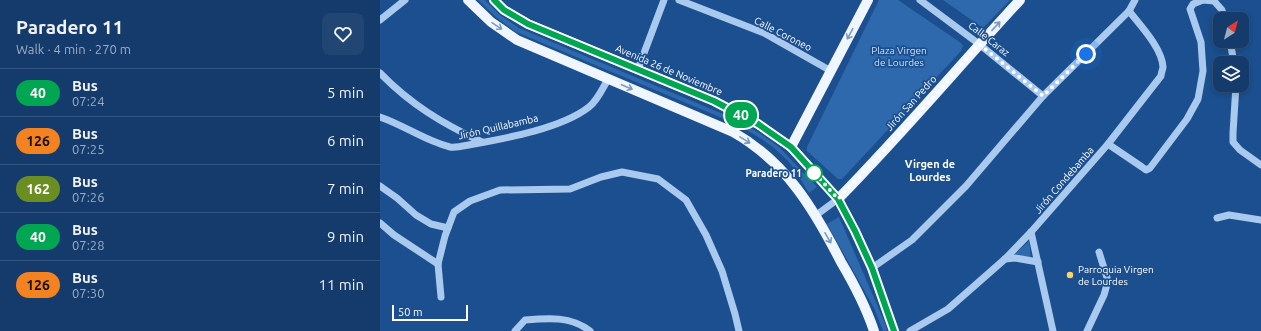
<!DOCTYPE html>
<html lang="en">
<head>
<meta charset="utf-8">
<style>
	body { margin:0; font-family:Ubuntu,sans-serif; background:#214673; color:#f1f3f6; height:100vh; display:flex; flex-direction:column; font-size:15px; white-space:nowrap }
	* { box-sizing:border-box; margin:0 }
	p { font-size:13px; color:#9dadc1 }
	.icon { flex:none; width:22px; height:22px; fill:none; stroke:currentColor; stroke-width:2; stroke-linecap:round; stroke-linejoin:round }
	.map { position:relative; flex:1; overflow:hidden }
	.side { display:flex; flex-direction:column; background:#143b6b; width:380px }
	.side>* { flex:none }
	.badge { padding:0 8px; border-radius:13px; font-size:14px; line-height:26px }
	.needle { width:26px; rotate:36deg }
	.controls { position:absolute; left:833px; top:12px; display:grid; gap:8px }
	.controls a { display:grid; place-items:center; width:36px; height:36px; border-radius:8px; background:#143b6b; box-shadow:0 2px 6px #0003,0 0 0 1px #33557e; font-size:20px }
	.scale { position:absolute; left:12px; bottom:10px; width:76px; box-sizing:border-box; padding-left:4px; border:2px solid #fff; border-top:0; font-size:11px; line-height:14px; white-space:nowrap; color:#fff; -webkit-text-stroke:3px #1b4f8f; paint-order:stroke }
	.you { position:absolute; width:20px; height:20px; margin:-10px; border:3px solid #fff; border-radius:50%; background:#1a73e8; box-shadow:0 0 0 6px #1a73e833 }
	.map>.badge { position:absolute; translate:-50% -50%; box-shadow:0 0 0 2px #fff }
	.round { display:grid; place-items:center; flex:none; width:42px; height:42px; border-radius:8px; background:#214673 }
	.summary { display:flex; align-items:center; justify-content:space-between; height:68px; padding:0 16px }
	h1 { font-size:19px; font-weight:600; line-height:30px }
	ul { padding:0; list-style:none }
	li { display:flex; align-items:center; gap:12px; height:48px; padding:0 16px; border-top:1px solid #33557e }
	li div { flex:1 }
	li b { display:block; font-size:15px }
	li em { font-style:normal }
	li .badge { min-width:44px; font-weight:700; text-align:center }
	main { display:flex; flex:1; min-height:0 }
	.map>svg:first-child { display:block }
	.green { fill:#2e69ad }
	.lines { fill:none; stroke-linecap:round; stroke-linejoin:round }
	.minor { stroke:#a9c9ee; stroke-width:7 }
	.major { stroke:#f0f6ff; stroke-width:10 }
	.oneway { stroke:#7b9ac1 }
	.line-casing { stroke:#fff; stroke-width:9 }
	.line { stroke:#00a651; stroke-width:6 }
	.walk { stroke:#fff; stroke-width:4; stroke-dasharray:0 7.2 }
	.stop-dot { fill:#fff; stroke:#00a651; stroke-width:2 }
	.poi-dot { fill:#ffd166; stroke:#1b4f8f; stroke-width:1.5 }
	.labels { text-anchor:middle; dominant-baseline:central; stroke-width:3.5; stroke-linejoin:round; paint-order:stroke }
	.street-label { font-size:10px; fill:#fff; stroke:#1b4f8f }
	.park-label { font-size:10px; fill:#cfe3fa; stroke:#1b4f8f }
	.stop-label { font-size:10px; font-weight:bold; fill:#fff; stroke:#1b4f8f; text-anchor:end }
	.poi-label { font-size:10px; fill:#fff; stroke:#1b4f8f; text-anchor:start }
	.neighbourhood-label { font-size:11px; font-weight:bold; fill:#fff; stroke:#1b4f8f }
</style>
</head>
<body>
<main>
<section class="side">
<div class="summary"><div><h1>Paradero 11</h1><p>Walk · 4 min · 270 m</p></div><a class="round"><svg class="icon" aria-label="heart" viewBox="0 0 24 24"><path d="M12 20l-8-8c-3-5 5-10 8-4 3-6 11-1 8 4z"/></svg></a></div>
<ul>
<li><span class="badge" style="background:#00a651;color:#fff">40</span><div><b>Bus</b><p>07:24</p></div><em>5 min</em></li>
<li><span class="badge" style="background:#f58220;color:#111">126</span><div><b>Bus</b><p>07:25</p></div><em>6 min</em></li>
<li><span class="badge" style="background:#6b8e23;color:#fff">162</span><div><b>Bus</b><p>07:26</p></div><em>7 min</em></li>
<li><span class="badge" style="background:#00a651;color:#fff">40</span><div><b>Bus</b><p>07:28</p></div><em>9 min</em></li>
<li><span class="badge" style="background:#f58220;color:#111">126</span><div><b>Bus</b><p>07:30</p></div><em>11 min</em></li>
</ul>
</section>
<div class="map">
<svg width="881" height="331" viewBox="0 0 881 331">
	<rect width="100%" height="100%" fill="#1b4f8f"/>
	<g class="green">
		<path d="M98,0H105L120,15L139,28L357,120L381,134L399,147L437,187L429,193C422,182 416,170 408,161C392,144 374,134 354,123L136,32L117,18Z"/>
		<path d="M499,0H518L581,43L583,46L581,51L462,179H458L427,151V147Z"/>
		<path d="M563,0H630L603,28Z"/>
		<path d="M459,217L505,323L507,331H503L494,308L447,224Z"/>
		<path d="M649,241L651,259L635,254Z"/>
	</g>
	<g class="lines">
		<g class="minor">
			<path d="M299,0L384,33L451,71"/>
			<path d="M540,0L599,44L663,96"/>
			<path d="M0,20L25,0"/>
			<path d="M850,41L854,63"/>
			<path d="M258,69L284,0"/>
			<path d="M0,73C30,104 63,124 102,142"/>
			<path d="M856,85L853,133V142L860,150L881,165"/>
			<path d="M0,117C24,125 45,141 70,147C77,148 87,145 94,144C128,138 182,128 209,107C217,101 223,88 228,79"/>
			<path d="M728,144L762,167L766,170L770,168L807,119L818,99L823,71L821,42L810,9L813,4L823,0L834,1L842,10L844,19"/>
			<path d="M0,186L17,198L36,215L51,224L68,228"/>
			<path d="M435,216L458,199"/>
			<path d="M837,218L849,215L881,220"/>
			<path d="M0,223L14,235L58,264"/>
			<path d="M651,232L673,331"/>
			<path d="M625,259L635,258L658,262"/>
			<path d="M492,268L532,240L586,186L663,96L749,11L755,0"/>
			<path d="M61,297L58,264L65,236L74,212L90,201L120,190L190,189L221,177L242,172L278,179L306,200L326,235L342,271L355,314L359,331"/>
			<path d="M135,331L145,320C168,318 191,316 210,331"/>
			<path d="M530,331L568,309L625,259L651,232L728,144L781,76C781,73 783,69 783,67C782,48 760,25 749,11"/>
			<path d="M707,331L724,295L728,281L719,252"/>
		</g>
		<g class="major">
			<path d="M88,0L111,22L137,40L353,132C406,162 434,209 461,262C474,284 486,307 494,331"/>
			<path d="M114,0L124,10L148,24L334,101L378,124L411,147L458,199L475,231L492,268L514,331"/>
			<path d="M411,147L488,0"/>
			<path d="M458,199C521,135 579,66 640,0"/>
		</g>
	</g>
	<defs><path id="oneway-shaft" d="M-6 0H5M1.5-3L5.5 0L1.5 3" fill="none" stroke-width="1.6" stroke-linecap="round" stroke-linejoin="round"/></defs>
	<g class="oneway">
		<use href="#oneway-shaft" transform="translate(117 26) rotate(34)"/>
		<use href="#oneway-shaft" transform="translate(616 26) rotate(-47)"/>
		<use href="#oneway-shaft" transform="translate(470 34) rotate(118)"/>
		<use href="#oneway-shaft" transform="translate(247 87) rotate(23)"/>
		<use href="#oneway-shaft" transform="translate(365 140) rotate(31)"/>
		<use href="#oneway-shaft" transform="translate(448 238) rotate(60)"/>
	</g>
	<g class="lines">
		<g class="line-casing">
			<path id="line" d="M114,0L124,10L148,24L334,101L378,124L411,147L458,199L475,231L492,268L514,331"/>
		</g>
		<use href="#line" class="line"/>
		<path class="walk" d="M434,173L430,168L458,199L553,98L599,44L663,96L706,54"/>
	</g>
	<circle class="stop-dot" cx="434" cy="173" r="8"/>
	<circle class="poi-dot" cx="690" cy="275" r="4"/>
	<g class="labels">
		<g class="street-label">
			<text transform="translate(403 34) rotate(27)">Calle Coroneo</text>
			<text transform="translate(609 39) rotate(38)">Calle Caraz</text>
			<text transform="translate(289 70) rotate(23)">Avenida 26 de Noviembre</text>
			<text transform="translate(531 103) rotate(-48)">Jirón San Pedro</text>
			<text transform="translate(118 127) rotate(-13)">Jirón Quillabamba</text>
			<text transform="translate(684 180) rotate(-49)">Jirón Condebamba</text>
		</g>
		<g class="park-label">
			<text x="519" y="50">Plaza Virgen<tspan x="519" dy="12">de Lourdes</tspan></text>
		</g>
		<g class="stop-label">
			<text x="422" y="173">Paradero 11</text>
		</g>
		<g class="poi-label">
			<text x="698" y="269">Parroquia Virgen<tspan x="698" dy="12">de Lourdes</tspan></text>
		</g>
		<g class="neighbourhood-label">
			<text x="550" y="164">Virgen de<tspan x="550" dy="13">Lourdes</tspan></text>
		</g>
	</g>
</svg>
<div class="controls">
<a><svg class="needle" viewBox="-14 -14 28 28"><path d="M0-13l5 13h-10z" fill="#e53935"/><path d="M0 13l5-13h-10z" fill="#9dadc1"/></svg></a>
<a><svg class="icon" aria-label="layers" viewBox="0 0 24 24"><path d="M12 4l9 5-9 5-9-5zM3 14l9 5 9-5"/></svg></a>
</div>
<div class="scale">50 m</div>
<div class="you" style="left:706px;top:54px"></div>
<b class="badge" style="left:361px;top:115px;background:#00a651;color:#fff">40</b>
</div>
</main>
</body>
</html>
